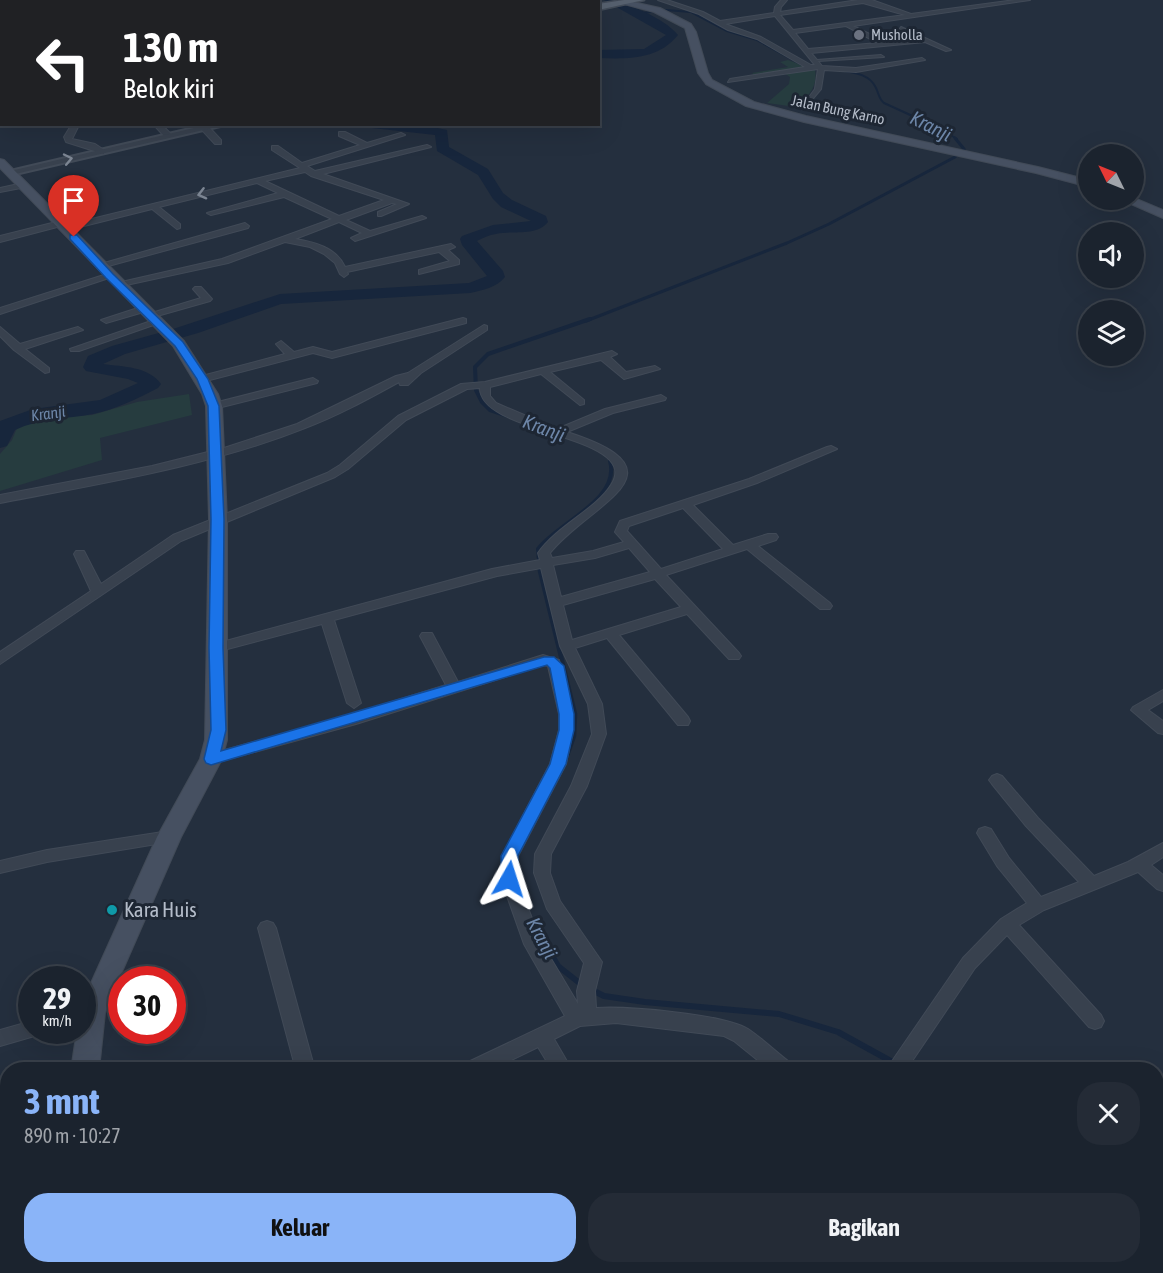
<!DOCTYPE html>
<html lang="id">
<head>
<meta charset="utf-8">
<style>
	body { margin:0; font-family:"Asap Condensed",sans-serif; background:#242b36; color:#f1f3f6; height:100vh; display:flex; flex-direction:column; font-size:22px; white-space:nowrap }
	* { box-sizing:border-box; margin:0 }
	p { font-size:20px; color:#a0a4aa }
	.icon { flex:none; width:33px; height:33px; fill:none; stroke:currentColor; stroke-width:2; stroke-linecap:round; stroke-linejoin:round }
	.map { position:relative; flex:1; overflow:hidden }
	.details { position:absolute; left:0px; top:1062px; width:1164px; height:212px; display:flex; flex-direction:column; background:#1b232e; border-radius:24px 24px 0 0; box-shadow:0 6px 24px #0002,0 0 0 2px #39404a }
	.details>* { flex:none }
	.banner { position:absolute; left:0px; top:0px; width:600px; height:126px; box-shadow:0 6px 24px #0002,0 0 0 2px #39404a; background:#202124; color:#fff; overflow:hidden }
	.needle { width:39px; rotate:313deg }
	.controls { position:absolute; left:1078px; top:144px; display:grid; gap:12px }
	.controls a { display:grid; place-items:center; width:66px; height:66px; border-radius:50%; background:#1b232e; box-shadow:0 6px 24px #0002,0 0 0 2px #39404a; font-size:30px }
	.speed { position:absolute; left:18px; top:966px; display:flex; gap:12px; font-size:30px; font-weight:700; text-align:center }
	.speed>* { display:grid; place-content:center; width:78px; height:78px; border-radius:50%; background:#1b232e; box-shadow:0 6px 24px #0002,0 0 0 2px #39404a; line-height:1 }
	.speed small { font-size:15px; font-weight:400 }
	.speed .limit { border:9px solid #d22; background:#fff; color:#111 }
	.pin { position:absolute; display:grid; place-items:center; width:51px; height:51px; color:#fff; margin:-62px -26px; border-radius:50% 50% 50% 0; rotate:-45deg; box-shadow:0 0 6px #0007 }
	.pin .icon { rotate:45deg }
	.me { position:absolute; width:66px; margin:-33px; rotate:6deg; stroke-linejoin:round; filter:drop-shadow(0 0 4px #0008) }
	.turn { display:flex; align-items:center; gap:21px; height:126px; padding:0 24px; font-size:27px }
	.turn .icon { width:78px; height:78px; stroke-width:2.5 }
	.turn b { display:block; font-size:42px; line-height:51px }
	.round { display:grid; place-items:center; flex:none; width:63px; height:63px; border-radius:24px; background:#242b36 }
	.headline { display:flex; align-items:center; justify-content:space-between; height:102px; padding:0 24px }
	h1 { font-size:36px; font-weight:700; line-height:45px; color:#8ab4f8 }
	.primary-button { display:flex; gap:12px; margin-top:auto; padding:12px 24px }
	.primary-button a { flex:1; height:69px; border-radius:24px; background:#8ab4f8; color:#111; font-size:24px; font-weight:700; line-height:69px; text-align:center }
	.primary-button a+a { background:#242b36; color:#f1f3f6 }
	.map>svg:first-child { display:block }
	.green { fill:#263c3f }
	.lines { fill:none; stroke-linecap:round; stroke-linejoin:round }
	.stream-far4 { stroke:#17263c; stroke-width:2 }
	.stream-far3 { stroke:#17263c; stroke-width:3 }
	.stream-far2 { stroke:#17263c; stroke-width:4 }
	.stream-far1 { stroke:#17263c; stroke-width:4.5 }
	.stream { stroke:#17263c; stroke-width:6 }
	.river { fill:#17263c; fill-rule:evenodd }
	.building { fill:#4b5868; stroke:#5c6777; stroke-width:1.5 }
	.minor-casing { stroke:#414a57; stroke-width:2 }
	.tertiary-casing { stroke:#414a57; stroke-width:4 }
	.secondary-casing { stroke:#414a57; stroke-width:2 }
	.primary-casing { stroke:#414a57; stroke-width:3 }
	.minor { fill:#38414e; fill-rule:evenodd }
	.tertiary { fill:#38414e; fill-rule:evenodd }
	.secondary { fill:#465061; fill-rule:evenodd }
	.primary { fill:#56606e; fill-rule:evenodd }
	.oneway { stroke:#7c8592 }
	.route { fill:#1a73e8; stroke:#114b97; stroke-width:1.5 }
	.worship-dot { fill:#6b7280; stroke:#1d2633; stroke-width:2 }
	.culture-dot { fill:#0f9aa8; stroke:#1d2633; stroke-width:2 }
	.labels { text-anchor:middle; stroke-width:6; stroke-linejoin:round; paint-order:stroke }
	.far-poi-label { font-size:15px; fill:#b4bcc9; stroke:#1d2633; text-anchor:start }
	.far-street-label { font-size:15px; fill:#b4bcc9; stroke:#1d2633 }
	.far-water-label { font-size:16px; font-style:italic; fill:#6d86a8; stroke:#1d2633 }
	.water-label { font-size:20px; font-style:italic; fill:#6d86a8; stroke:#1d2633 }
	.near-poi-label { font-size:21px; fill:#b4bcc9; stroke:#1d2633; text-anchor:start }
</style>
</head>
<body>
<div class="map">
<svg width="1163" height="1273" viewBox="0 0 1163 1273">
	<rect width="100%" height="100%" fill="#242f3e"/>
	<g class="green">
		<path d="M788 60 815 70C818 87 808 97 796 107L767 103 789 84 790 77 784 73 758 77 752 73 788 67 780 62Z"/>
		<path d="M189 394 192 415 100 438 102 460 0 491V454L12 440 17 428 37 418 92 415 137 402Z"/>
	</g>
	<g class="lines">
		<g class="stream-far4">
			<path d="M634 14 666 10 691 12 727 31 757 40 804 66"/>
			<path d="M845 71C856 73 869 75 875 86 879 93 878 98 884 103L941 129 957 139"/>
		</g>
		<path class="stream-far3" d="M586 321 787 243 829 224 955 157 964 149 955 138"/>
		<g class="stream-far2">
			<path d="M508 416 490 410 482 402 476 390 475 367 488 354 590 319"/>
			<path d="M539 558 538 549C557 523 621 500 610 461"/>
		</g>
		<path class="stream-far1" d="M539 556 540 571 575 714 574 736 564 764"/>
		<g class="stream">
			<path d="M533 923 558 966 582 985"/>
			<path d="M592 990 604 996 645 1002 779 1014 838 1032 907 1070"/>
			<path d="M1080 1266 1083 1273"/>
		</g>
		<g class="river">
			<path d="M604 0C623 0 666 19 678 35 658 60 628 59 598 58V50L644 49 666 35Z"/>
			<path d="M366 124H418L447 130 449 147 488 169 503 193 512 200 546 216 548 222C536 237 512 230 496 234 489 235 483 238 477 241L503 271 505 277C496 288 483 290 470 293L281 304 198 333 125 354 103 364C123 367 148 366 161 384L158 388C137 399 116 409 93 414 66 419 40 418 15 430L7 446 0 448V421L33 409 100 400 138 383 128 379 86 371 83 367 88 356 112 346 173 329 280 294 469 283 487 276 462 245 460 239 462 236 493 225 531 221 501 207 493 199 478 175 437 151 435 135 372 128Z"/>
		</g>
	</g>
	<path class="building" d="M192 0H218L223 2H192Z"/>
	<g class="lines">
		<g class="minor-casing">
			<g id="minor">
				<path d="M147 0H156L144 2Z"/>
				<path d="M395 0H405L392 2Z"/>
				<path d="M580 0 589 2H582Z"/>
				<path d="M658 0H667L703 12 720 21 774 13 775 7 781 0H787L781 7 780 12 858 0H872L911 14 1015 0H1030L853 26 886 42 918 39 899 30 901 27 951 50 946 51 925 42 811 53 817 60 881 55 884 57 818 61 822 66 856 68 922 58 925 60 856 72 824 70 821 89 810 102 807 100 815 89 818 69 728 82 730 79 805 67 757 39 728 30 699 14ZM863 3 905 15 793 30 780 15ZM775 16 815 65H811L761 37 725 24ZM846 26 878 43 808 49 795 33Z"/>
				<rect x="0" y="51" width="2" height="4"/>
				<path d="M0 75H2V81L0 80Z"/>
				<path d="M72 124 79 125 72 139 95 144 104 150V154L66 142 64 137Z"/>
				<path d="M153 124H161L173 136 166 138Z"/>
				<path d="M202 126H208L221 140V144H215L202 130Z"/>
				<path d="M339 132H345L367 143 401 133 405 135 307 166 315 171 427 145 431 147 323 174 409 204 381 216H378V212L397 204 392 203 346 220 370 231 422 216 426 218 355 241 351 238 362 233 339 222 295 239C314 242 336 247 345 267L451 244 455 247 448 250 459 260V264L419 274V270L450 261 439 252 347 272 348 274 344 277 340 274 335 263 324 254 310 247 285 242 228 263 117 287V283L222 259 332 219 284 197 211 215 207 213 278 193 257 183 159 207 180 224V228L177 229 152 209 64 231 61 230V226L0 242V236L60 221 63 222V226L300 168 272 150V146H278L302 163 360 145 339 136ZM305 172 311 176 384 200 339 216 265 181Z"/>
				<path d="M23 183 27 185 26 187 0 192V188Z"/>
				<path d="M245 223 249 226 248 228 101 268 97 265Z"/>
				<path d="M107 274 115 276 0 314V308Z"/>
				<path d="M195 287H201L212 299 210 301 150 318 145 315 201 298 193 289Z"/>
				<path d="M144 306 147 307V311L106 323 101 320Z"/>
				<path d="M463 318 466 319V323L332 358 313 353 202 382 197 379 198 377 285 354 276 344 281 341 294 352 313 347 332 352Z"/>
				<path d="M154 320 162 322 79 351H71L70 349Z"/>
				<path d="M484 325 487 326V330L421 373 408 385H400L399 382C368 399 337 416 305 428 207 467 102 483 0 503V495L152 466 224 448 297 424 396 376 408 373Z"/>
				<path d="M0 327 20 344 78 327 83 330 25 349 49 368V372L45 373 14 350 0 336Z"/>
				<path d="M612 351 617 354 610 357 626 372 655 366 660 369 624 379 601 360 550 372 584 400V404L580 405 541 374 490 387V396L496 403 557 429 605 409 661 395 666 398 665 400 613 413 567 432C692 472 590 503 550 553L552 558 593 551 624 542 615 532 620 521 749 479 827 447 831 446 837 449 757 483 693 505 733 545 768 534H776L778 537 776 540 758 546 830 603 832 606 830 609H820L747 549 666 575 739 653 741 656 739 659H729L687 614 619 635 688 717 690 721 688 725H678L607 638 575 648 602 704 606 734 587 786 551 854 550 873 560 901 602 962 595 991 596 1008C627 1006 723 1014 748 1029 763 1039 777 1053 792 1064L794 1070H770L734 1041 724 1036 616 1023 580 1026 554 1039 572 1070H552L538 1047 491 1070H462L464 1064 565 1016 524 944 501 879 502 856 550 764 559 730V714L548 666 543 665 356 724 211 764 206 763 203 759 206 755 347 716 446 685 420 636 422 633H432L458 682 543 655 559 660 573 714V730L566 764 518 856 517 879 541 942 578 1004 577 991 584 963 547 909 534 873 535 854 571 786 592 734 588 704 560 646 541 568 497 576 334 620 361 703 354 708 347 703 322 624 216 652 209 648 211 645 492 569 540 560 538 553C558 525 595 510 611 485 644 435 480 435 480 388L467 389 406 420 348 469 335 477 181 541 0 664V652L91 591 74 554 76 551H84L101 584 173 535 327 473 340 465 398 416 461 384 485 382ZM683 508 723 549 661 569 627 531 629 526ZM629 548 650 572 561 597 553 565 595 558ZM655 579 681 607 572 640 563 605Z"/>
				<path d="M313 378 318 381 317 383 214 409 209 406 210 404Z"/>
				<path d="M1163 690V701L1148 710 1163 721V734L1158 733 1131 710 1133 707Z"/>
				<path d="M997 774 1002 776 1038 818 1094 876 1128 862 1163 843V857L1151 865 1163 875V891L1157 889 1138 872 1044 910 1019 925 1101 1015 1104 1021 1101 1027 1095 1029 1089 1027 1007 935 975 968 906 1070H886L963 958 1001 919 1027 903 997 866 977 833 979 829 985 827 991 829 1009 858 1041 897 1079 882 1026 826 992 784 989 780 992 776Z"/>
				<path d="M169 831 175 833 177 837 175 841 47 862 0 873V861L47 850Z"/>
				<path d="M267 921 273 923 276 928 315 1070H296L258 928 261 923Z"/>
				<path d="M32 1021V1030H40L38 1035 0 1046V1030Z"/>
				<path d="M1163 1196V1216L1156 1219V1199Z"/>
				<path d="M8 1238V1259L0 1263V1241Z"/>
				<path d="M240 1266H262L264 1273H242Z"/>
				<path d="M736 1266H760L763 1273H739Z"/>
				<path d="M817 1266H843L846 1273H820Z"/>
				<path d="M1004 1266H1032L1029 1273H1001Z"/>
				<path d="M1041 1266H1063L1066 1273H1044Z"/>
				<path d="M1113 1266H1137L1140 1273H1116Z"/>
			</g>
		</g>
		<g class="tertiary-casing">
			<g id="tertiary">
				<path d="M336 0H344L346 2H337Z"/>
				<path d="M211 124H229L11 175 6 172Z"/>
			</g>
		</g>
		<g class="secondary-casing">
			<g id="secondary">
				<path d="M100 0H110L112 2H101Z"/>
				<path d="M624 0 660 8 691 24 696 32 708 73 712 80 754 102 806 116 1038 167 1089 180V187L1036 173 804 122 746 106 706 84 698 73 685 28 654 12 624 4Z"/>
				<path d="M0 159 4 160 184 341 218 394 222 406 227 519V740L222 759 181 837 110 999 105 1013 99 1070H71L77 1030H82V1003L157 837 200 759 205 740 209 519 206 406 202 394 173 346 0 168Z"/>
				<path d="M1134 198 1163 210V218L1122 200Z"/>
				<path d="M69 1266H99L100 1273H70Z"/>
			</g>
		</g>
		<g class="primary-casing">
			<g id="primary">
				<path d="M624 0H644L598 10V4Z"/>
				<path d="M0 116H2L0 123Z"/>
			</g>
		</g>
		<use href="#minor" class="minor"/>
		<use href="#tertiary" class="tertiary"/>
		<use href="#secondary" class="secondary"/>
		<use href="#primary" class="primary"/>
	</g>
	<defs><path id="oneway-chevron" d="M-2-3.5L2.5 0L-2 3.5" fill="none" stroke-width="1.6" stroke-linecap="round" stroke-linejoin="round" transform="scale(1.5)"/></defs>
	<g class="oneway">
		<use href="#oneway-chevron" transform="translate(68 159) rotate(-12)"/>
		<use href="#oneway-chevron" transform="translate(202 194) rotate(166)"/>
	</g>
	<path class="route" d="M70 235H77L113 274 183 342 208 379 219 406 224 519 223 648 226 730 221 751 544 657H554L564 666 574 714V730L566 764 518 856V879L515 884 509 886 503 884 501 879V856L550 764 559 730V714L550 668 547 665 211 765 206 763 204 759 211 730 209 648 211 519 208 406 197 379 175 346 106 278 70 239Z"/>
	<circle class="worship-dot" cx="859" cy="35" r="6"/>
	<circle class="culture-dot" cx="112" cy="910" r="6"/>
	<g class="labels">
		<g class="far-poi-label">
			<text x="871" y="40">Musholla</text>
		</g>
		<g class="far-street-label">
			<text transform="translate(838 110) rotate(12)" y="5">Jalan Bung Karno</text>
		</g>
		<g class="far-water-label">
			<text transform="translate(48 413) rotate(-8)" y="6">Kranji</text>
		</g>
		<g class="water-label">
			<text transform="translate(931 126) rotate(27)" y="7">Kranji</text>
			<text transform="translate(544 428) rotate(21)" y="7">Kranji</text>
			<text transform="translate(542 938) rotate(62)" y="7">Kranji</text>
		</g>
		<g class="near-poi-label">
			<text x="124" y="917">Kara Huis</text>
		</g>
	</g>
</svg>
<div class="controls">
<a><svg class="needle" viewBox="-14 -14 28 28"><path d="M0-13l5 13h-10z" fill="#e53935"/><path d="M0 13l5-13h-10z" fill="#a0a4aa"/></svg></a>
<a><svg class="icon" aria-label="sound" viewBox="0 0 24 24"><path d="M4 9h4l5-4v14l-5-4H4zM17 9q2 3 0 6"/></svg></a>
<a><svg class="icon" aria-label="layers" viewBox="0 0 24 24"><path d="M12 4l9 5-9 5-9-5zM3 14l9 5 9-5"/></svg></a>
</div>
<div class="speed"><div>29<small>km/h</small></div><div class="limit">30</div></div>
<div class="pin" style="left:74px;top:237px;background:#d93025"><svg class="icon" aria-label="arrive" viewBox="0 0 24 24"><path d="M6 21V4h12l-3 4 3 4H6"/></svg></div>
<svg class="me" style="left:509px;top:879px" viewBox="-20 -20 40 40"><path d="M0-17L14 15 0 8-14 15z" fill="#1a73e8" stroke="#fff" stroke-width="4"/></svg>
<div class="banner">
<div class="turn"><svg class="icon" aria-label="left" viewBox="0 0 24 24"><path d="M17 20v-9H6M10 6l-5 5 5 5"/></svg><div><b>130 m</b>Belok kiri</div></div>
</div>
<section class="details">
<div class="headline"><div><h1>3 mnt</h1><p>890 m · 10:27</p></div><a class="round"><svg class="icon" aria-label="close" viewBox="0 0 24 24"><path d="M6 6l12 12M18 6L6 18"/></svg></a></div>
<div class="primary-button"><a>Keluar</a><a>Bagikan</a></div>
</section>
</div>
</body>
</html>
